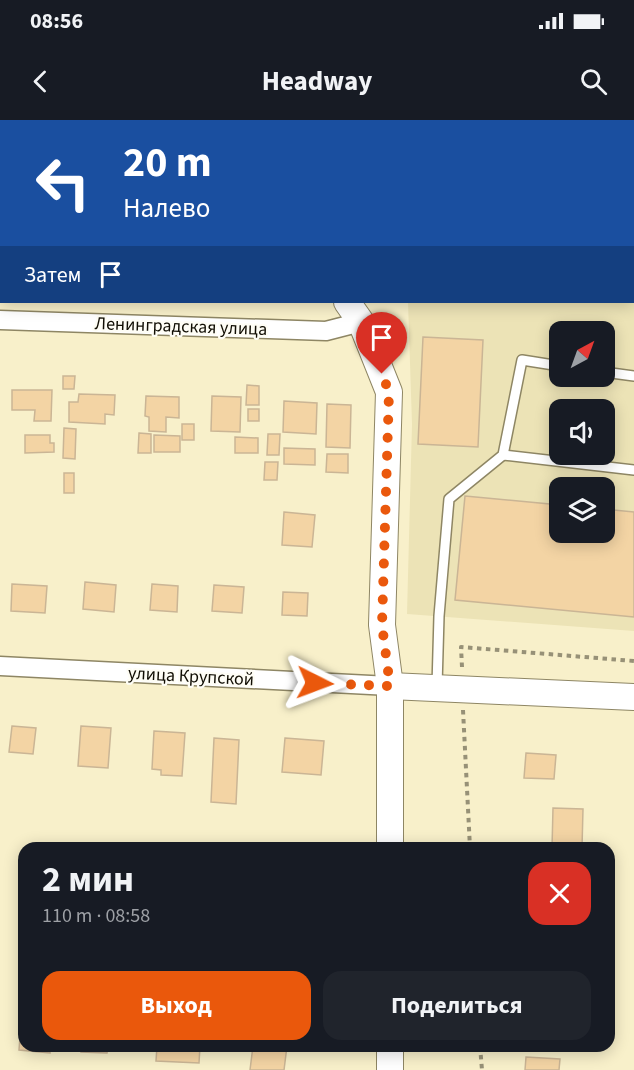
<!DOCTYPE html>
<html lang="ru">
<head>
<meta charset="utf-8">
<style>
	body { margin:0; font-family:"Source Sans 3",sans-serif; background:#20242c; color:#f1f3f6; height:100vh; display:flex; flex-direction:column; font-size:22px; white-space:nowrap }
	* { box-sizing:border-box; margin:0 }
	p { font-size:20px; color:#9ea1a6 }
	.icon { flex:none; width:33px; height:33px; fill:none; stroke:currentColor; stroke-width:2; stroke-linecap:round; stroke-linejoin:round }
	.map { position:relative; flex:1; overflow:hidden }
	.drawer { position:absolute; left:18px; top:722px; width:597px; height:210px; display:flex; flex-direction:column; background:#171b24; border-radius:18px; box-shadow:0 3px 15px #0003 }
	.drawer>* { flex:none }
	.top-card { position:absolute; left:0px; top:0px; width:634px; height:183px; box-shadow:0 3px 15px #0003; background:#1a4fa0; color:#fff; overflow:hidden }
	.needle { width:39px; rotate:41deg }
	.tools { position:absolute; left:549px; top:201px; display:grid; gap:12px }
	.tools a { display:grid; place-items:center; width:66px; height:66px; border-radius:12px; background:#171b24; box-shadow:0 3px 15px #0003; font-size:30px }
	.pin { position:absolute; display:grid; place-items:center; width:51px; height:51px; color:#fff; margin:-62px -26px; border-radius:50% 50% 50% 0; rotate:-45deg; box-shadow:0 0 6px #0007 }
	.pin .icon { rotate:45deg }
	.me { position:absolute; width:66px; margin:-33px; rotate:93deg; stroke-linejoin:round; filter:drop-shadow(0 0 4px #0008) }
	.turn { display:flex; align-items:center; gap:21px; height:126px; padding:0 24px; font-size:27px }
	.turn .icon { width:78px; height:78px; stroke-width:2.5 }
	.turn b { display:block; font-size:42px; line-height:51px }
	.then { display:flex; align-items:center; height:57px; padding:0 24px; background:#0003; gap:12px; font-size:22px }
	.round { display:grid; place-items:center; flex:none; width:63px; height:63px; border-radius:18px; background:#20242c }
	.head { display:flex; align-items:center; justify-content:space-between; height:102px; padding:0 24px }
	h1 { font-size:36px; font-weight:700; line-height:45px }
	.cta { display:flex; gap:12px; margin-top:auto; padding:12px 24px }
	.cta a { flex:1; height:69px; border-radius:18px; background:#ea580c; color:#fff; font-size:24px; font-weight:700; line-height:69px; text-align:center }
	.cta a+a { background:#20242c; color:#f1f3f6 }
	.status { display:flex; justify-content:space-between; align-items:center; height:42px; padding:0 30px; background:#171b24; direction:ltr }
	.status svg { height:16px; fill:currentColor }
	header { display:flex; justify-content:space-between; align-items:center; height:78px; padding:0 24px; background:#171b24; font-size:27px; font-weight:700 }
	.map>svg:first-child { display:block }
	.built { fill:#ece3b6; fill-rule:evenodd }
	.building { fill:#f3d4a4; stroke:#cab595; stroke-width:1.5 }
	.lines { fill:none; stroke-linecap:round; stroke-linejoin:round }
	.lane-casing { stroke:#8e8664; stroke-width:12 }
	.street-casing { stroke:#8e8664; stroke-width:21 }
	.secondary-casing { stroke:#8e8664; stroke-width:28 }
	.path { stroke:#979177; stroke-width:4; stroke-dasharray:4.5 4.5; stroke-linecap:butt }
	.lane { stroke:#fff; stroke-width:9 }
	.street { stroke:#fff; stroke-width:18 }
	.secondary { stroke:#fff; stroke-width:26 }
	.route { stroke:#ea580c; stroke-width:10; stroke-dasharray:0 18 }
	.labels { text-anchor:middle; stroke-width:4.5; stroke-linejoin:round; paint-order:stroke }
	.street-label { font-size:18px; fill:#100d03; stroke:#fefdf5 }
</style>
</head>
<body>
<div class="status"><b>08:56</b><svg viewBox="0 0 49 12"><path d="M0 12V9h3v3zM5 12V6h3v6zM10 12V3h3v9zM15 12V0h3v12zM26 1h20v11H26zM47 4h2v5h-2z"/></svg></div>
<header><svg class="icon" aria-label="back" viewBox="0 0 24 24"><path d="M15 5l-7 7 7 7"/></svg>Headway<svg class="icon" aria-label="search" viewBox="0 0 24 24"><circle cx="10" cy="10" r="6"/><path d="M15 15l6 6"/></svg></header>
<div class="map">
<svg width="634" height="950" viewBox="0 0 634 950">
	<rect width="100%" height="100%" fill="#f8f0ca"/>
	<path class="built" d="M298 0H634V511L407 494 412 304 408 182H633V2H298ZM560 212H604V256H560ZM560 290H604V334H560ZM560 368H604V412H560Z"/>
	<g class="building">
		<path d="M343 0H623L634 2 633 93V2H343Z"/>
		<path d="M423 217 483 220 478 327 418 324Z"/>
		<path d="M63 256H75L74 269H63Z"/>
		<path d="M247 265 259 266V285H246Z"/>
		<path d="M12 270H52L51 301H34L35 290H12Z"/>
		<path d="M79 274 115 275 114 295 105 294V304L69 302V282H78Z"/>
		<path d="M146 276 179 277V298L166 297V312L149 311V297L145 296Z"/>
		<path d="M212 276 241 277 240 312 211 311Z"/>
		<path d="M284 281 317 283 316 314 283 312Z"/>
		<path d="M327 284 351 285 350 328 326 327Z"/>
		<rect x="248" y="289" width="11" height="12"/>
		<rect x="182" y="304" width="12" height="16"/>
		<path d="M64 308 76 309 75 339 63 338Z"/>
		<path d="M139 313 151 314V333H138Z"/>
		<path d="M268 314H280L279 335H267Z"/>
		<path d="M25 315H50V323H54V332L25 333Z"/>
		<path d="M154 315 180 316V332H154Z"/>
		<path d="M235 317 258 318V333H235Z"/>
		<path d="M284 328 315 329V345L284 344Z"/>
		<path d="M327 334H348V353L326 352Z"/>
		<path d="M265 342H278L277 360H264Z"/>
		<rect x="64" y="353" width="10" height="20"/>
		<path d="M465 376 560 385V412H604V389L634 392V497L455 480Z"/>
		<path d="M284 392 315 395 312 427 282 425Z"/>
		<path d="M85 462 116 465 114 492 83 489Z"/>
		<path d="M12 464 47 466 45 493 11 491Z"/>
		<path d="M152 464 178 466 177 492 150 490Z"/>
		<path d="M214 465 244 467 242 493 212 491Z"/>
		<path d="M283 472 308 473 307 496 282 495Z"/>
		<path d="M12 606 36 608 33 634 9 632Z"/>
		<path d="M81 606 111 608 108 648 78 646Z"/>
		<path d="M154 611 185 613 182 656 161 655V650L152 649Z"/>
		<path d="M214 618 239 620 236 684 211 682Z"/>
		<path d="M285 618 324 621 321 655 282 652Z"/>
		<path d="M526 633 556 635 554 659 524 658Z"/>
		<path d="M553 688 583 689 582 728H552Z"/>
		<path d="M23 878 24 926H50V933L19 930Z"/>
		<path d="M81 926H108L107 933 81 932Z"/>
		<path d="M157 926H200L199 943 156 941Z"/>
		<path d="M253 926H287L284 950H250Z"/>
		<path d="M526 937 560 939 559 950H525Z"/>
	</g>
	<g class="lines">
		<g class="lane-casing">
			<g id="lane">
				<path d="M604 252 634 256"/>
				<path d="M503 335 634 350"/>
				<path d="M437 566 439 496 449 379 503 335 522 240 560 246"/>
			</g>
		</g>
		<g class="street-casing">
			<g id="street">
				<path d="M0 200 326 211 361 202"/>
				<path d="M0 546 390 566"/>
			</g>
		</g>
		<g class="secondary-casing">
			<g id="secondary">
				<path d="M255 0 256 2"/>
				<path d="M347 182 361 202 389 272 382 505 390 566V728"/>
				<path d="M390 566 634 577"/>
				<path d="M390 926V950"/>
			</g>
		</g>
		<g class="path">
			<path d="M462 547 461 527 634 541"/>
			<path d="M463 590 470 728"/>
			<path d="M480 926 482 950"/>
		</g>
		<use href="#lane" class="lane"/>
		<use href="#street" class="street"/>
		<use href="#secondary" class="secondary"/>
	</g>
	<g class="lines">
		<path class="route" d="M315 563 390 566 382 505 389 272 382 254"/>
	</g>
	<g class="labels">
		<g class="street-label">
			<text transform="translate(181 206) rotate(2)" y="6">Ленинградская улица</text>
			<text transform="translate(191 556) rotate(3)" y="6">улица Крупской</text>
		</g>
	</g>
</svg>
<div class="tools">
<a><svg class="needle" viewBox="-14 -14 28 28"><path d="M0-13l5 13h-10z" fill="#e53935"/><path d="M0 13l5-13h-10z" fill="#9ea1a6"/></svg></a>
<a><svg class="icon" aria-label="sound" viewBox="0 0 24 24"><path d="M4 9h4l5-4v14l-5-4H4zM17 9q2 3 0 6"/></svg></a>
<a><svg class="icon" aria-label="layers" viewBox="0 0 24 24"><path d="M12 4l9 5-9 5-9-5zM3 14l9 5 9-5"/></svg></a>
</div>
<div class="pin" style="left:382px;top:254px;background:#d93025"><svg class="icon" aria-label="arrive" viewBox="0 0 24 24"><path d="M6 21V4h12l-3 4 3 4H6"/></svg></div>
<svg class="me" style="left:315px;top:563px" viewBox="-20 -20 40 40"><path d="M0-17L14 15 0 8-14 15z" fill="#ea580c" stroke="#fff" stroke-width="4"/></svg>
<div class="top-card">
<div class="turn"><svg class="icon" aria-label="left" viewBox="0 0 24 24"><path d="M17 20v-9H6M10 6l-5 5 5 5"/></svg><div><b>20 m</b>Налево</div></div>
<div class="then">Затем<svg class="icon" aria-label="arrive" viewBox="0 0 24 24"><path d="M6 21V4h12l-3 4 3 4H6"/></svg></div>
</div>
<section class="drawer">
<div class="head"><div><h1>2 мин</h1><p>110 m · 08:58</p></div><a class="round" style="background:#d93025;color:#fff"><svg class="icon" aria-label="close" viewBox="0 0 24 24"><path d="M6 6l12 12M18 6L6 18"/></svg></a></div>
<div class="cta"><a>Выход</a><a>Поделиться</a></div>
</section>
</div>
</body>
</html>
